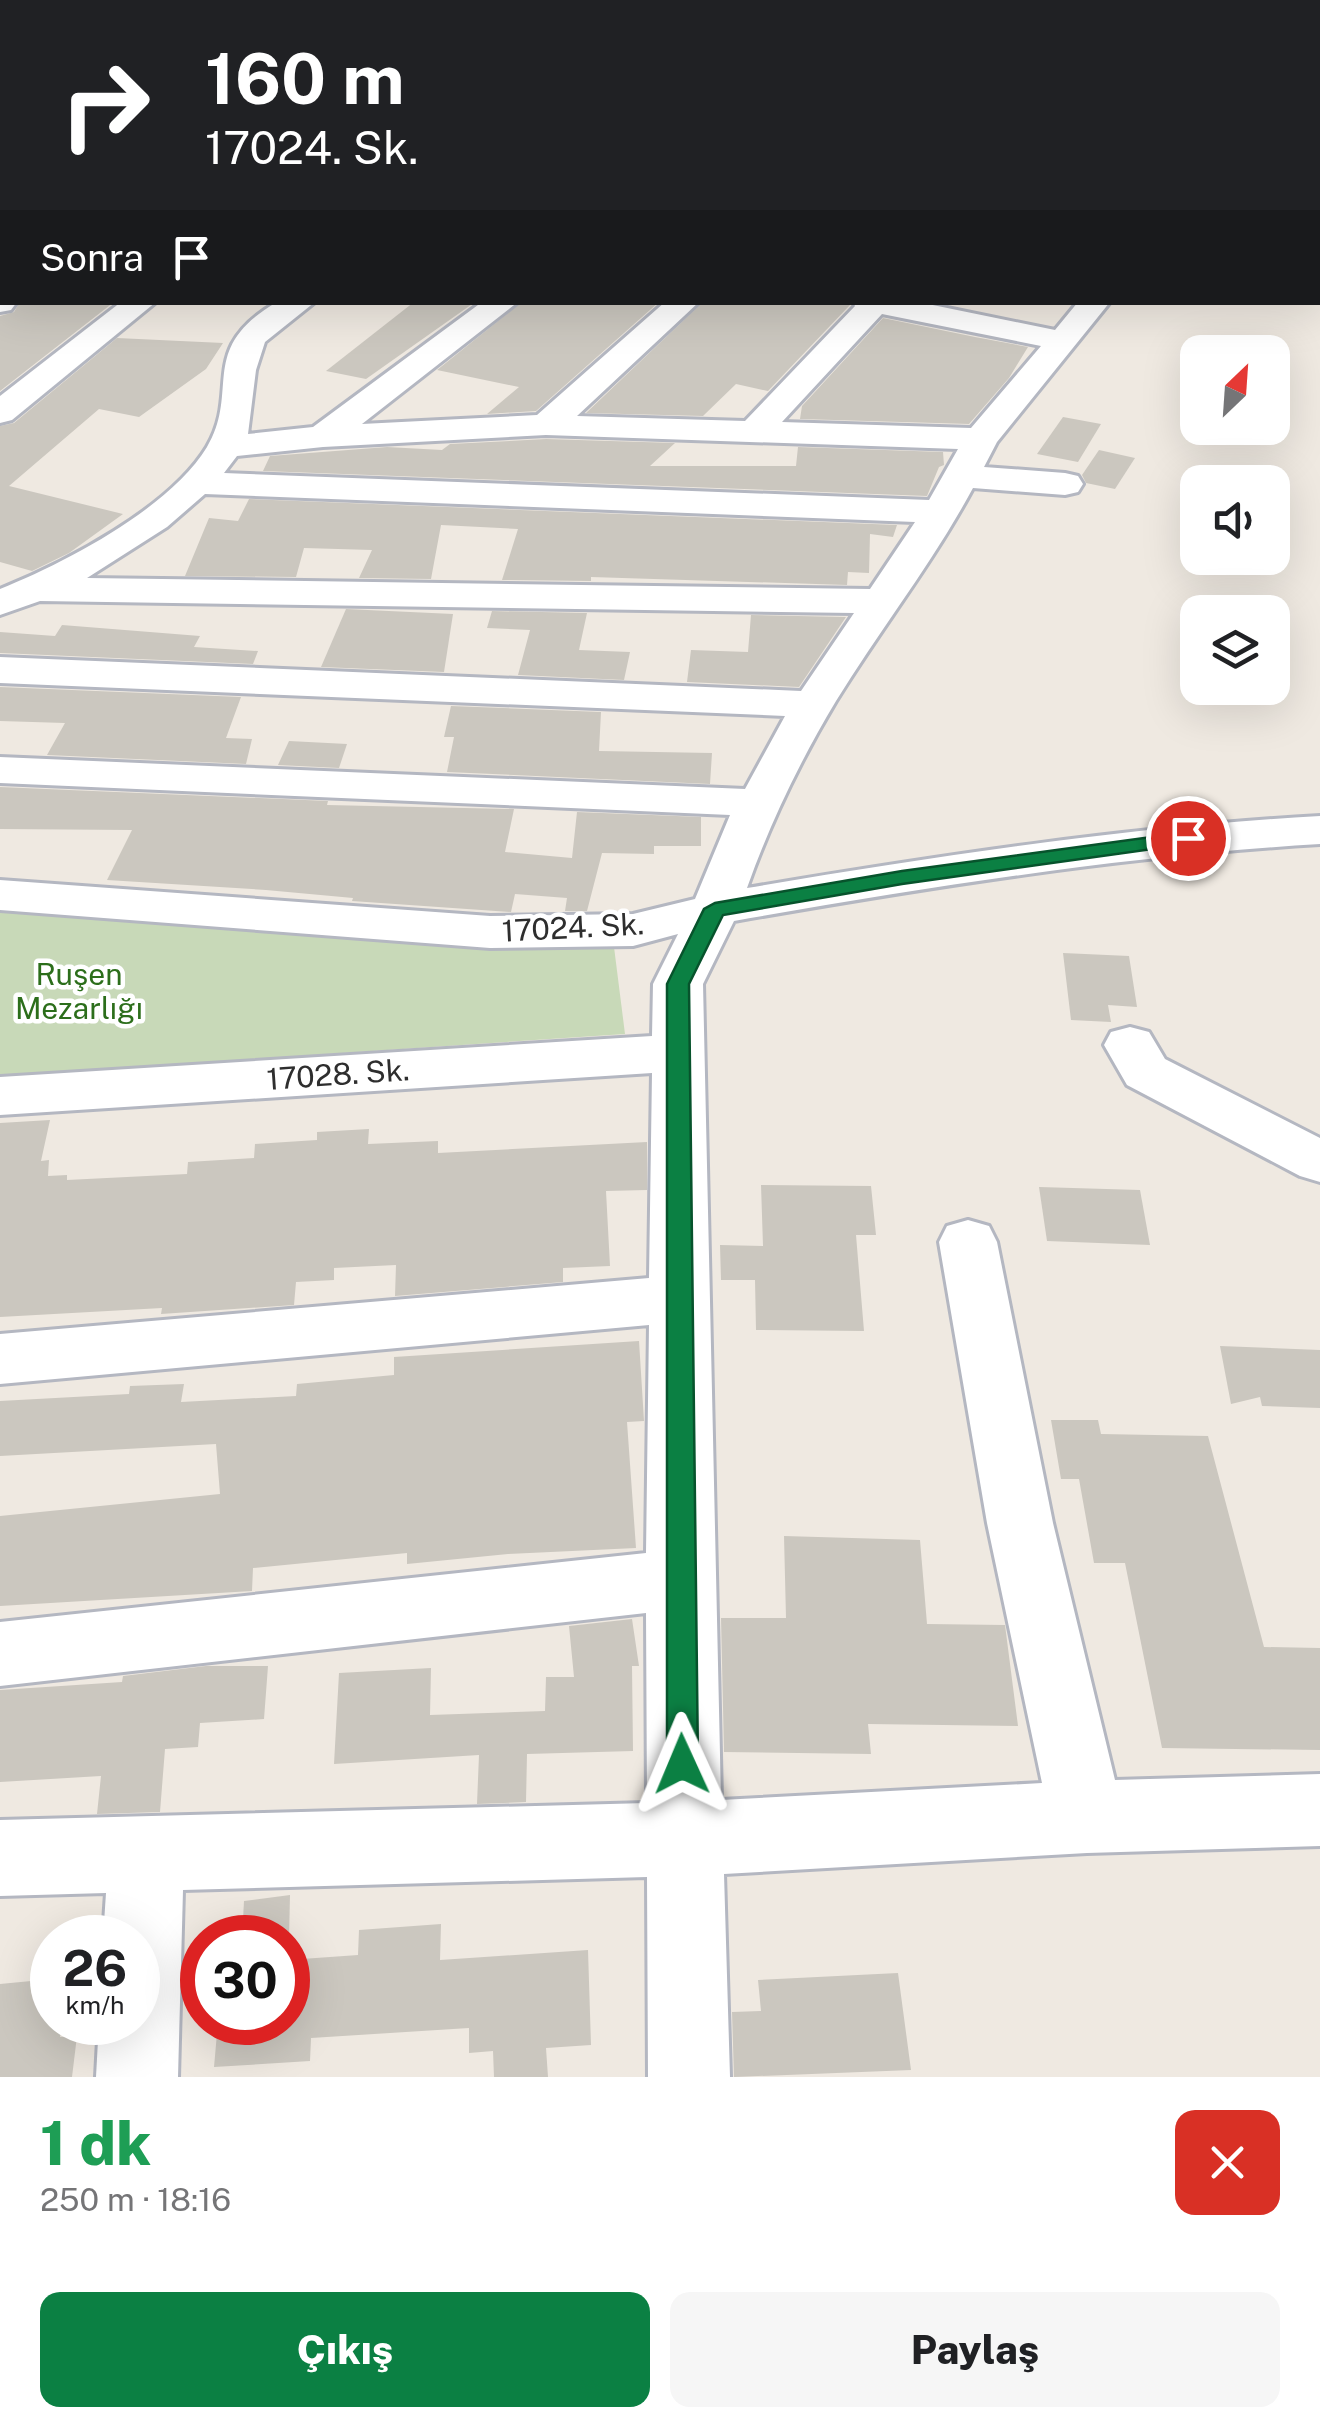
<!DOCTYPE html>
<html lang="tr">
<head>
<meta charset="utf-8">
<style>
	body { margin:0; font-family:"Public Sans",sans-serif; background:#f6f6f6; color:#202124; height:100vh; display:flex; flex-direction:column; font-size:38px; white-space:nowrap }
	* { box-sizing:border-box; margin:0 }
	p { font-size:32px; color:#757577 }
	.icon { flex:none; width:55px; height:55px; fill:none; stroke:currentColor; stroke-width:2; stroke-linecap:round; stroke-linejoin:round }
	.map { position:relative; height:2077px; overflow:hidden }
	.side { display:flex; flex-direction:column; background:#fff; flex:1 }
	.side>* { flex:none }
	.guide { position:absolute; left:0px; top:0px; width:1320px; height:305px; box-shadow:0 10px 40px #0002; background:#202124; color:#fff; overflow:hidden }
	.needle { width:65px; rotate:25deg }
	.tools { position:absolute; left:1180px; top:335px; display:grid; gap:20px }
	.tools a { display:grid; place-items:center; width:110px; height:110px; border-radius:20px; background:#fff; box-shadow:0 10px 40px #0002; font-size:50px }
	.speed { position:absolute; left:30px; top:1915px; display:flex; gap:20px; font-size:50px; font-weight:700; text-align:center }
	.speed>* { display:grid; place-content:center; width:130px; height:130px; border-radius:50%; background:#fff; box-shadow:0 10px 40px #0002; line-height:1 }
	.speed small { font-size:25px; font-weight:400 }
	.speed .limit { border:15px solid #d22; background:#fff; color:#111 }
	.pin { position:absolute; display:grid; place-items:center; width:85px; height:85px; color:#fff; margin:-42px; border:5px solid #fff; border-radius:50%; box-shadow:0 2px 10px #0007 }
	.me { position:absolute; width:110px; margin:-55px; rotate:359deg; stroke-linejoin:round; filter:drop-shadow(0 0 8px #0008) }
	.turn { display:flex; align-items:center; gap:35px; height:210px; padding:0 40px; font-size:45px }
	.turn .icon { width:130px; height:130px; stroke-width:2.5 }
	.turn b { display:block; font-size:70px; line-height:85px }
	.then { display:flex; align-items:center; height:95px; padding:0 40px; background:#0003; gap:20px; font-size:38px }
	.round { display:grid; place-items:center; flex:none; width:105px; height:105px; border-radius:20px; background:#f6f6f6 }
	.head { display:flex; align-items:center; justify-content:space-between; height:170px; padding:0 40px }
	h1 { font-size:60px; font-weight:800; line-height:75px; color:#1e9e55 }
	.action { display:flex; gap:20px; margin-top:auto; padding:20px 40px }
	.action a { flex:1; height:115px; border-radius:20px; background:#0b8043; color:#fff; font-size:40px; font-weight:800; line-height:115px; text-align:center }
	.action a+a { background:#f6f6f6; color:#202124 }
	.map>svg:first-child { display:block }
	.cemetery { fill:#c8d9b8 }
	.building { fill:#cbc7bf }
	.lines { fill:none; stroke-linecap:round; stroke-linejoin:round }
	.minor-casing { stroke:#b4b7c1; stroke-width:6 }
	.minor { fill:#fff; fill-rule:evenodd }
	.route { fill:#0b8043; stroke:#07532c; stroke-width:2.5 }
	.labels { text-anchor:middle; stroke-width:9; stroke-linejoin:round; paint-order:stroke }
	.street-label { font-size:30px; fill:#2e2e2e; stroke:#fff }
	.park-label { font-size:30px; fill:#2c6e1b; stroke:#fff }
</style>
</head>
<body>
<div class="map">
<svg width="1320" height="2077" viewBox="0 0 1320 2077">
	<rect width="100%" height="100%" fill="#efe9e1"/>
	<path class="cemetery" d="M0 911 262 925 502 946 614 947 625 1034 0 1076Z"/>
	<g class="building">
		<path d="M20 302H114L0 391V316L14 312Z"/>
		<path d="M414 302H475L366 379 326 371Z"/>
		<path d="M522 302H659L536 411 487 414 519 387 437 370Z"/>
		<path d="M703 302 850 305 768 391 736 384 703 416 586 413Z"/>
		<path d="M883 318 975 337 1028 347 1009 378 969 424 800 419 802 406Z"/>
		<path d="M117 338 223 343 206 369 139 417 99 409 9 486 123 514 69 553 32 571 0 562V426L14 423Z"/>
		<path d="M1063 417 1101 424 1078 462 1037 454Z"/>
		<path d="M546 439 675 443 650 466H796L798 447 943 452 944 465 939 467 927 496 263 471 270 456 387 447 442 450 450 444Z"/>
		<path d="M1099 450 1135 458 1115 489 1086 483 1082 475Z"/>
		<path d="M249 499 897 525 893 537 870 534 869 573 848 572 847 585 591 577V581L502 580 518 529 441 525 431 579 359 578 372 550 304 548 296 577 185 576 209 518 238 521Z"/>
		<path d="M346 609 453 614 444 672 321 667Z"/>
		<path d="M492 611 587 613 579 650 630 652 624 680 518 675 530 630 487 628Z"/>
		<path d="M751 615 846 617 799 687 687 682 691 650 748 652Z"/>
		<path d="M62 625 200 636 194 647 258 651 253 664 0 653V632L55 636Z"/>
		<path d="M0 687 241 697 226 738 252 739 246 764 47 755 65 723 0 721Z"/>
		<path d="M451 706 601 712 599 751 712 753 710 784 447 772 454 737H444Z"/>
		<path d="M289 741 347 744 339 768 278 765Z"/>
		<path d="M0 787 328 801 327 805 514 809 505 852 572 858 577 812 701 817V846H654V854L602 853 587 911H565L567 898 515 894 511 912 352 901 353 898 266 890 107 880 132 830 0 829Z"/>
		<path d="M1063 953 1129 956 1137 1007 1108 1005 1111 1022 1071 1020Z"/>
		<path d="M50 1120 41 1161 49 1160 48 1176 67 1175V1180L187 1174 188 1162 254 1158 255 1144 317 1140V1132L369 1129 368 1144 438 1141V1153L647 1142V1190L606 1191 610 1266 563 1268V1282L395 1296 396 1265 334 1268V1280L296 1282 294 1305 161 1314 162 1308 0 1317V1123Z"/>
		<path d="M761 1185 871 1186 876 1235H856L864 1331 756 1330 755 1280H721L720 1245 763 1246Z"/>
		<path d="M1039 1187 1140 1190 1150 1245 1047 1241Z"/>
		<path d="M639 1341 644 1421 627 1422 636 1548 508 1554 407 1564V1553L253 1568 252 1591 0 1606V1516L220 1494 216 1444 0 1456V1401L129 1394 130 1386 184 1384 181 1402 296 1396 297 1384 394 1375V1357Z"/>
		<path d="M1220 1346 1320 1350V1408L1262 1406 1260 1397 1231 1404Z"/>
		<path d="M1051 1420H1098L1101 1434 1208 1436 1264 1647 1320 1648V1750L1162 1748 1125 1563H1094L1079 1479H1061Z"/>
		<path d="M784 1536 920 1540 927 1624 1005 1625 1018 1726 868 1724 871 1754 724 1752 721 1618H786Z"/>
		<path d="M632 1619 639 1666H632L633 1751 527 1754 526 1802 477 1804 479 1755 334 1764 339 1673 431 1668 430 1715 545 1711 546 1677H574L569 1626Z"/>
		<path d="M206 1666H268L264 1719 200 1723 198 1747 165 1749 160 1812 97 1814 101 1776 0 1782V1690L122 1682 123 1676Z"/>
		<path d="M290 1895 289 1938H242L244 1901Z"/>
		<path d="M441 1924 440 1960 588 1950 591 2045 546 2048 548 2077H494L493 2051 469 2053V2028L311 2038 310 2061 214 2067 218 2022H288V1960L358 1955 359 1930Z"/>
		<path d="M898 1973 911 2070 734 2077 732 2012 761 2011 758 1980Z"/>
		<path d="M52 1979V2022H62L60 2037 77 2036 72 2077H0V1984Z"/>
	</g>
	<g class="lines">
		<g class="minor-casing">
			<g id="minor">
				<rect x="674" y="0" width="22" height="2"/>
				<rect x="960" y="0" width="22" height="2"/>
				<rect x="1083" y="0" width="22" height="2"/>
				<path d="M2 11V27L0 28V12Z"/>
				<path d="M2 204V223L0 224V205Z"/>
				<path d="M0 292 2 302H17L11 310 0 312Z"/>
				<path d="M121 302H156L12 420 0 423V396Z"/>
				<path d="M277 302H315L265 342 256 370 248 434 313 427 482 302H518L362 424 537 415 665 302H699L577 416 745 421 855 306 853 302H918L1055 330 1078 302H1110L997 442 984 467 1065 473 1078 476 1083 484 1078 492 1065 495 973 488C932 564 881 628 836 701 800 761 770 823 747 888 937 856 1127 827 1320 816V844C1123 856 928 887 734 921L703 984 721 1800 1042 1783 987 1523 939 1242 947 1226 968 1220 989 1226 997 1242 1053 1523 1115 1780 1320 1774V1846L1087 1853 724 1874 730 2077H648L647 1877 183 1890 178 2077H96L99 2022H138V1938H103L106 1893 0 1896V1820L647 1803 646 1613 0 1686V1622L646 1553 649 1325 0 1384V1334L649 1278 652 1073 0 1115V1077L652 1036 653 984 678 934 633 946 490 948 0 910V880L490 916 633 914 695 899 730 815 0 783V757L745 789 785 716 0 683V657L801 691 854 613 40 601 0 615V589C65 563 170 508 207 447 241 390 196 349 277 302ZM882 314 1041 346 971 428 782 422ZM546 435 958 449 929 500 224 473 237 456 323 447ZM205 494 915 522 870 589 87 578 167 527Z"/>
				<path d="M1130 1027 1149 1032 1165 1059 1320 1138V1182L1300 1176 1127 1085 1104 1045 1111 1032Z"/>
			</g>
		</g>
		<use href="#minor" class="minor"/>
	</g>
	<path class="route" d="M1188 832 1196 834V843L902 884 723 915 689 984 698 1764 694 1775 682 1779 671 1775 667 1764V984L704 909 715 903 902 871Z"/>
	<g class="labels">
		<g class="street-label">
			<text transform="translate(573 928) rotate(-3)" y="10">17024. Sk.</text>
			<text transform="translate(338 1075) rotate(-4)" y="10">17028. Sk.</text>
		</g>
		<g class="park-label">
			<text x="79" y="985">Ruşen<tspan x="79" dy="34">Mezarlığı</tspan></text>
		</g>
	</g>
</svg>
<div class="tools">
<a><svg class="needle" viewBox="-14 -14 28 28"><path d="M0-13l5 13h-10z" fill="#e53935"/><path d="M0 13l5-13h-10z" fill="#757577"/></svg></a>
<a><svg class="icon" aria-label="sound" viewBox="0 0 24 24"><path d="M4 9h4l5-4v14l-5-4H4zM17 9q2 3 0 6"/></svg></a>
<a><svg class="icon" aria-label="layers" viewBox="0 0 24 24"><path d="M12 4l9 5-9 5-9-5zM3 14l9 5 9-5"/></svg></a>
</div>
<div class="speed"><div>26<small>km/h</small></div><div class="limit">30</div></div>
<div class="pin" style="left:1188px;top:838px;background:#d93025"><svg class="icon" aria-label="arrive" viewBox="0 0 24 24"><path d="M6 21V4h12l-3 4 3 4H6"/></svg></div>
<svg class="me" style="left:682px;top:1764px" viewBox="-20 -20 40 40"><path d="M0-17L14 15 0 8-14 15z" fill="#0b8043" stroke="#fff" stroke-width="4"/></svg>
<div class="guide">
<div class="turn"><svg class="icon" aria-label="right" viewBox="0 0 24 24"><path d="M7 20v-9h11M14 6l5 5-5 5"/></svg><div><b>160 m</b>17024. Sk.</div></div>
<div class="then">Sonra<svg class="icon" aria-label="arrive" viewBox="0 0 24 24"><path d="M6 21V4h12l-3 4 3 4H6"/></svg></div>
</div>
</div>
<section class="side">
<div class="head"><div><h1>1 dk</h1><p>250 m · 18:16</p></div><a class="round" style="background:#d93025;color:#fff"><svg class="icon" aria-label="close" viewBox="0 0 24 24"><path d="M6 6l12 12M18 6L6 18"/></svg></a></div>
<div class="action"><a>Çıkış</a><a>Paylaş</a></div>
</section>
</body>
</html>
